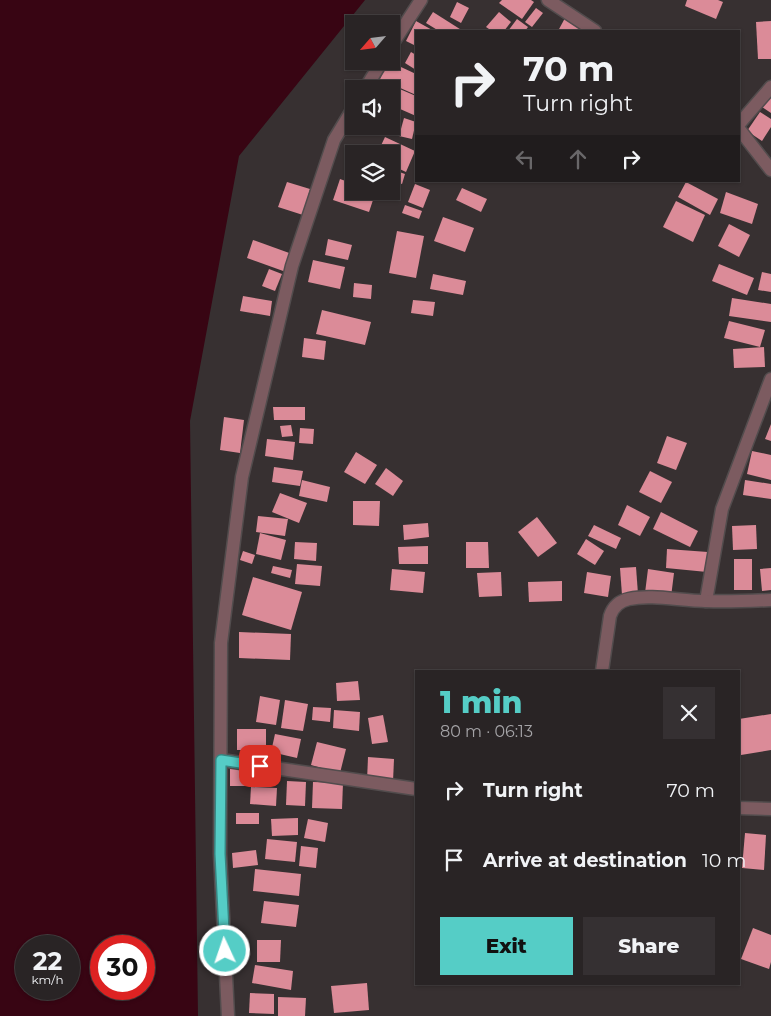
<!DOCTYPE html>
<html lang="en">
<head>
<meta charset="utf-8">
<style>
	body { margin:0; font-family:Montserrat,sans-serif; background:#353032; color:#f1f3f6; height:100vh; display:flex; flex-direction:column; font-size:19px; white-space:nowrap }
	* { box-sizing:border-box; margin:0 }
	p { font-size:16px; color:#a5a4a7 }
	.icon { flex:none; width:28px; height:28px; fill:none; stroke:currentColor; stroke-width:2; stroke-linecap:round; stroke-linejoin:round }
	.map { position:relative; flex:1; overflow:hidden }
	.side { position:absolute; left:415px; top:670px; width:325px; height:315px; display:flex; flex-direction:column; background:#292425; border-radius:0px; box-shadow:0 1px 4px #0004,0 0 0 1px #454142 }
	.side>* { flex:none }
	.banner { position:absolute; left:415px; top:30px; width:325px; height:152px; border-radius:0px; box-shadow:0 1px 4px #0004,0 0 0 1px #454142; background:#292425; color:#f1f3f6; overflow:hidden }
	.needle { width:32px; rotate:242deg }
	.buttons { position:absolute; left:345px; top:15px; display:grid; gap:10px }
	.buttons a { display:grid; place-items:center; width:55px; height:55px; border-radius:0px; background:#292425; box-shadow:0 1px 4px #0004,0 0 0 1px #454142; font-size:25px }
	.speed { position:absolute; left:15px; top:935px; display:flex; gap:10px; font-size:25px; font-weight:700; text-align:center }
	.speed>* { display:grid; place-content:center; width:65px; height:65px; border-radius:50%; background:#292425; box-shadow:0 1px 4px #0004,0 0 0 1px #454142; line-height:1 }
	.speed small { font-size:12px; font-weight:400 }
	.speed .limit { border:8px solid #d22; background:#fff; color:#111 }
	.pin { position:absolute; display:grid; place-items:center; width:42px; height:42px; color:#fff; margin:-21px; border-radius:10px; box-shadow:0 2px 8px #0006 }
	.me { position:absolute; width:55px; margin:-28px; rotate:357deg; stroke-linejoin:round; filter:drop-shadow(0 0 4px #0008) }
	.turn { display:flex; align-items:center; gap:18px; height:105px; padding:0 25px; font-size:22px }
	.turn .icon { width:65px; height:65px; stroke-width:2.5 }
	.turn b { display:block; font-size:35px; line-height:42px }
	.lanes { display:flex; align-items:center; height:48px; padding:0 25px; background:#0003; justify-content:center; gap:25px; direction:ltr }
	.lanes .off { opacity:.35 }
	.round { display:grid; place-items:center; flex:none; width:52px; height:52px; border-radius:0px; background:#353032 }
	.summary { display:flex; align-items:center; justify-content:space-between; height:85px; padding:0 25px }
	h1 { font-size:30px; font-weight:800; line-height:38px; color:#55cdc6 }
	.primary-button { display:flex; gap:10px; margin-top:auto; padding:10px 25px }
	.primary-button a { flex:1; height:58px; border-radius:0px; background:#55cdc6; color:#111; font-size:20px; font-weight:800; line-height:58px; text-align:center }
	.primary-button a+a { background:#353032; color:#f1f3f6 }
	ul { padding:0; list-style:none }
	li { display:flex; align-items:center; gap:15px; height:70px; padding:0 25px }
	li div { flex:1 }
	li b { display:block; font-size:19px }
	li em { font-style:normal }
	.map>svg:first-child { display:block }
	.water { fill:#380513; fill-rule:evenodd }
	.building { fill:#db8b98 }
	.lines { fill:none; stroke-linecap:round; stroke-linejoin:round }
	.minor-casing { stroke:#524c4d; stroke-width:15 }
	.minor { stroke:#7c5b60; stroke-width:12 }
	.route-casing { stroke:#378581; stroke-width:12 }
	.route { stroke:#55cdc6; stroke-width:9 }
</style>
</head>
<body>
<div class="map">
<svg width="771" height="1016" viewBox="0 0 771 1016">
	<rect width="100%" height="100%" fill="#373031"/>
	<path class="water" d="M0 0H365L239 156 190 421 198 1016H0ZM26 946H69V989H26ZM101 946H144V989H101Z"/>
	<g class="building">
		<path d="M502 0H531L534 2 522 19 499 3Z"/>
		<path d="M687 0H718L723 2 716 19 685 6Z"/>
		<path d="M457 2 469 8 461 23 450 17Z"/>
		<path d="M536 8 543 13 532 27 525 22Z"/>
		<path d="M433 12 463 31H439L426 23Z"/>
		<path d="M499 12 511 22 504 31H492L486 27Z"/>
		<path d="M565 18 585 31H558Z"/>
		<path d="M517 19 528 27 525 31H508Z"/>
		<path d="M416 21 434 31H416V46L406 41Z"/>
		<path d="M771 21V59H758L756 22Z"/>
		<path d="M411 52 416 55V70L405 63Z"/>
		<path d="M388 61 416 74V95L380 79Z"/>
		<path d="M373 79 391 89H367Z"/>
		<path d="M395 87 416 96V116L391 105V96Z"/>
		<path d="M771 95V113L762 107Z"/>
		<path d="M760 112 771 119V127L762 141 747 131Z"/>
		<path d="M391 116 399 120 392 136 369 126H391Z"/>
		<path d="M404 118 416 122 412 139 399 136Z"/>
		<path d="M385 137 415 151 406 172 391 165V154H377Z"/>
		<path d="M391 169 405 174 402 184 391 181Z"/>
		<path d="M340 179 354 184V191H376L369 212 333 200Z"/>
		<path d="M287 182 310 189 303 215 278 207Z"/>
		<path d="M686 182 718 199 710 215 678 197Z"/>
		<path d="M415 184 430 190 423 208 408 202Z"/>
		<path d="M462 188 487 199 481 212 456 200Z"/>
		<path d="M726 192 758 204 752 224 720 213Z"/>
		<path d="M676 201 705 215 693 242 663 227Z"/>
		<path d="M405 205 422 211 419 219 402 213Z"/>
		<path d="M443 217 474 228 465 252 434 241Z"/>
		<path d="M729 224 750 235 739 257 718 246Z"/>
		<path d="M397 231 424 236 416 278 389 273Z"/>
		<path d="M328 239 352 245 348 260 325 255Z"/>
		<path d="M253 240 292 254 286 272 247 258Z"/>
		<path d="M313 260 345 267 340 289 308 282Z"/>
		<path d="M719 264 754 278 747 295 712 281Z"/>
		<path d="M269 269 282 274 275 291 262 286Z"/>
		<path d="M762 272 771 274V292L758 290Z"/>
		<path d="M433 274 466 281 463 295 430 289Z"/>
		<path d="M354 283 372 285 371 299 353 297Z"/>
		<path d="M243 296 272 301 270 316 240 311Z"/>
		<path d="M732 298 771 304V322L729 316Z"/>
		<path d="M413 300 435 302 433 316 411 313Z"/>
		<path d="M322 310 371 322 365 345 316 334Z"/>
		<path d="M729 321 765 330 760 347 724 338Z"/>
		<path d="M304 338 326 341 324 360 302 357Z"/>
		<path d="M764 347 765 367 734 368 733 349Z"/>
		<path d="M273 407H305V420H274Z"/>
		<path d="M224 417 244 420 240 453 220 450Z"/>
		<path d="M771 424V441L765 439Z"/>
		<path d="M291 425 293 436 282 437 280 426Z"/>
		<path d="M300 428 314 429 313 444 299 443Z"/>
		<path d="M667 436 687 443 676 470 657 463Z"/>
		<path d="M267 439 295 442 293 460 265 456Z"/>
		<path d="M752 451 771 455V480L747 474Z"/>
		<path d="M356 452 377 465 365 484 344 472Z"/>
		<path d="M274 467 303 471 300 486 272 482Z"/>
		<path d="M386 468 403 481 393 496 375 484Z"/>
		<path d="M650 471 672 482 661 503 639 492Z"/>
		<path d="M302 480 330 487 327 502 299 496Z"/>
		<path d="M745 480 771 484V499L743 495Z"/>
		<path d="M280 493 307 503 299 523 272 512Z"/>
		<path d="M353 501H380L379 526 353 525Z"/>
		<path d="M627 505 650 517 640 536 618 525Z"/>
		<path d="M661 512 698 531 690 547 653 529Z"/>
		<path d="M258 516 288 519 285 536 256 532Z"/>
		<path d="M537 517 557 543 538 557 518 532Z"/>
		<path d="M428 523 429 537 404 540 403 525Z"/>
		<path d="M594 525 621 538 616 549 588 536Z"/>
		<path d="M756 525 757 549 733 550 732 526Z"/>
		<path d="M260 533 286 540 281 560 256 554Z"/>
		<path d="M586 539 604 551 595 565 577 554Z"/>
		<path d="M295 542 317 543 316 561 294 559Z"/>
		<path d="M466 542H488L489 568H466Z"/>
		<path d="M428 546V564H399L398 547Z"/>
		<path d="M667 549 708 552 707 572 666 568Z"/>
		<path d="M243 551 255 555 252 564 240 560Z"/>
		<rect x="734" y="559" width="18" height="31"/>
		<path d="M297 564 322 566 320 586 295 584Z"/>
		<path d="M273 566 292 570 290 578 271 573Z"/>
		<path d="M636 567 638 594 622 595 620 568Z"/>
		<path d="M771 568V590L762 591 760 569Z"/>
		<path d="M392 569 425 572 423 593 390 590Z"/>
		<path d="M648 569 674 573 671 597 645 593Z"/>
		<path d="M501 572 502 596 479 597 477 573Z"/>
		<path d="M587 572 611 576 608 597 584 593Z"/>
		<path d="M253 577 302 592 291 630 242 615Z"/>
		<path d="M562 581V601L529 602 528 582Z"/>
		<path d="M239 632 291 634 290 660 239 658Z"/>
		<path d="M358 681 360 700 337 701 336 683Z"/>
		<path d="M260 696 280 700 276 725 256 722Z"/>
		<path d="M285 700 308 704 303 731 281 728Z"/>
		<path d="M313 707 331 708 330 722 312 720Z"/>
		<path d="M334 710 360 712 359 731 333 728Z"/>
		<path d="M771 714V750L741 755 739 719Z"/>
		<path d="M383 715 388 742 372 744 368 718Z"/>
		<rect x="237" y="729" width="29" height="21"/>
		<path d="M275 734 301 739 297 758 271 752Z"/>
		<path d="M317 742 346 749 340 773 311 765Z"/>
		<path d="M368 757 394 759 393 782 367 781Z"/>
		<path d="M246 767 247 786H230V768Z"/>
		<path d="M287 781 306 782 305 806 286 805Z"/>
		<path d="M313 782 343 783 342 809 312 808Z"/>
		<path d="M251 787 277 788 276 806 250 804Z"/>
		<rect x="236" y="813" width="23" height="11"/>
		<path d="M298 818V835L272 836 271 819Z"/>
		<path d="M308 819 328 823 325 842 304 838Z"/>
		<path d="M745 833 766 835 764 870 742 868Z"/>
		<path d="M267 839 297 842 295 862 265 859Z"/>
		<path d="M301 846 318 848 316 868 299 866Z"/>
		<path d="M256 850 258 865 233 868 232 853Z"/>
		<path d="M255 869 301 874 299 896 253 891Z"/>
		<path d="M264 901 299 905 296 927 261 923Z"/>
		<path d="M753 928 771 935V962L769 969 741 959Z"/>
		<path d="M257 940H281L280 962H257Z"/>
		<path d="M255 965 293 971 291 990 252 983Z"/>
		<path d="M367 983 369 1010 334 1013 331 986Z"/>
		<path d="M250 993 274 994V1014L249 1013Z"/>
		<path d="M278 997 306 998 305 1016H278Z"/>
	</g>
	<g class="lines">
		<g class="minor-casing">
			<g id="minor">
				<path d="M548 0 595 31"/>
				<path d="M391 46 421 0"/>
				<path d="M365 89 382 61"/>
				<path d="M739 124 771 87"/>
				<path d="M739 129 771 170"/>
				<path d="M706 601 722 509 771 379"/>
				<path d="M602 671 610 616C613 607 619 601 629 599 652 594 681 601 706 601 727 602 749 601 771 600"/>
				<path d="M221 760 416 789"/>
				<path d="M739 808 771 809"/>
				<path d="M228 1016 220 854 221 643 242 477 292 266 334 140 354 107"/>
			</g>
		</g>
		<use href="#minor" class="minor"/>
	</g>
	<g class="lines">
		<g class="route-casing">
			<path id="route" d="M225 951 220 854 221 760 260 766"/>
		</g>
		<use href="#route" class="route"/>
	</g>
</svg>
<div class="buttons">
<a><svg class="needle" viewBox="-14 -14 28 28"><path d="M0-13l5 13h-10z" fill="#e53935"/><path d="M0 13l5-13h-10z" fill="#a5a4a7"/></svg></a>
<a><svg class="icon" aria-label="sound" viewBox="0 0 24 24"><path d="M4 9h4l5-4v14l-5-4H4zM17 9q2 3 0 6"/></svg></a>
<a><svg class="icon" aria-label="layers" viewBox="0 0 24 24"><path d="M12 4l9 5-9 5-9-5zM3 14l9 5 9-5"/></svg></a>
</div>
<div class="speed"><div>22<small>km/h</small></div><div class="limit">30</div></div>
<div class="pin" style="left:260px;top:766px;background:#d93025"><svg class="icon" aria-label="arrive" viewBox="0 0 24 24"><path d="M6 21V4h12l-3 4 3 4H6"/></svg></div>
<svg class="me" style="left:225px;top:951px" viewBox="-20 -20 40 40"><circle r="17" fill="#55cdc6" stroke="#fff" stroke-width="3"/><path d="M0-11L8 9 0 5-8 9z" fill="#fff"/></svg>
<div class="banner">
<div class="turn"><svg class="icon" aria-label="right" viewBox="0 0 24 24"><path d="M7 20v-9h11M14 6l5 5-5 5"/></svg><div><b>70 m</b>Turn right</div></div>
<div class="lanes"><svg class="icon off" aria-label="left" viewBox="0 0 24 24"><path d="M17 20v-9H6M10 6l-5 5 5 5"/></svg><svg class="icon off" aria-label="ahead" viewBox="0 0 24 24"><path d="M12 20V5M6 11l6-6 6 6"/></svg><svg class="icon" aria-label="right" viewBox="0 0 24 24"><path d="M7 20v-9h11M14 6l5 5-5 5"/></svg></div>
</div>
<section class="side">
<div class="summary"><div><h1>1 min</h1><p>80 m · 06:13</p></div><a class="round"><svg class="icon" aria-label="close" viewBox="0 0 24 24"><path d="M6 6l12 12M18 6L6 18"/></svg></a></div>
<ul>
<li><svg class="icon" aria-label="right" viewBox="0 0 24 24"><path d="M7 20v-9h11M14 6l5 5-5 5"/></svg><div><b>Turn right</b></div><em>70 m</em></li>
<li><svg class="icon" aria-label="arrive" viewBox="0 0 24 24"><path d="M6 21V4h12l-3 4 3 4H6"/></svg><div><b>Arrive at destination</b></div><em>10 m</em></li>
</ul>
<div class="primary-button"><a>Exit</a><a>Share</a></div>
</section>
</div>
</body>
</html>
